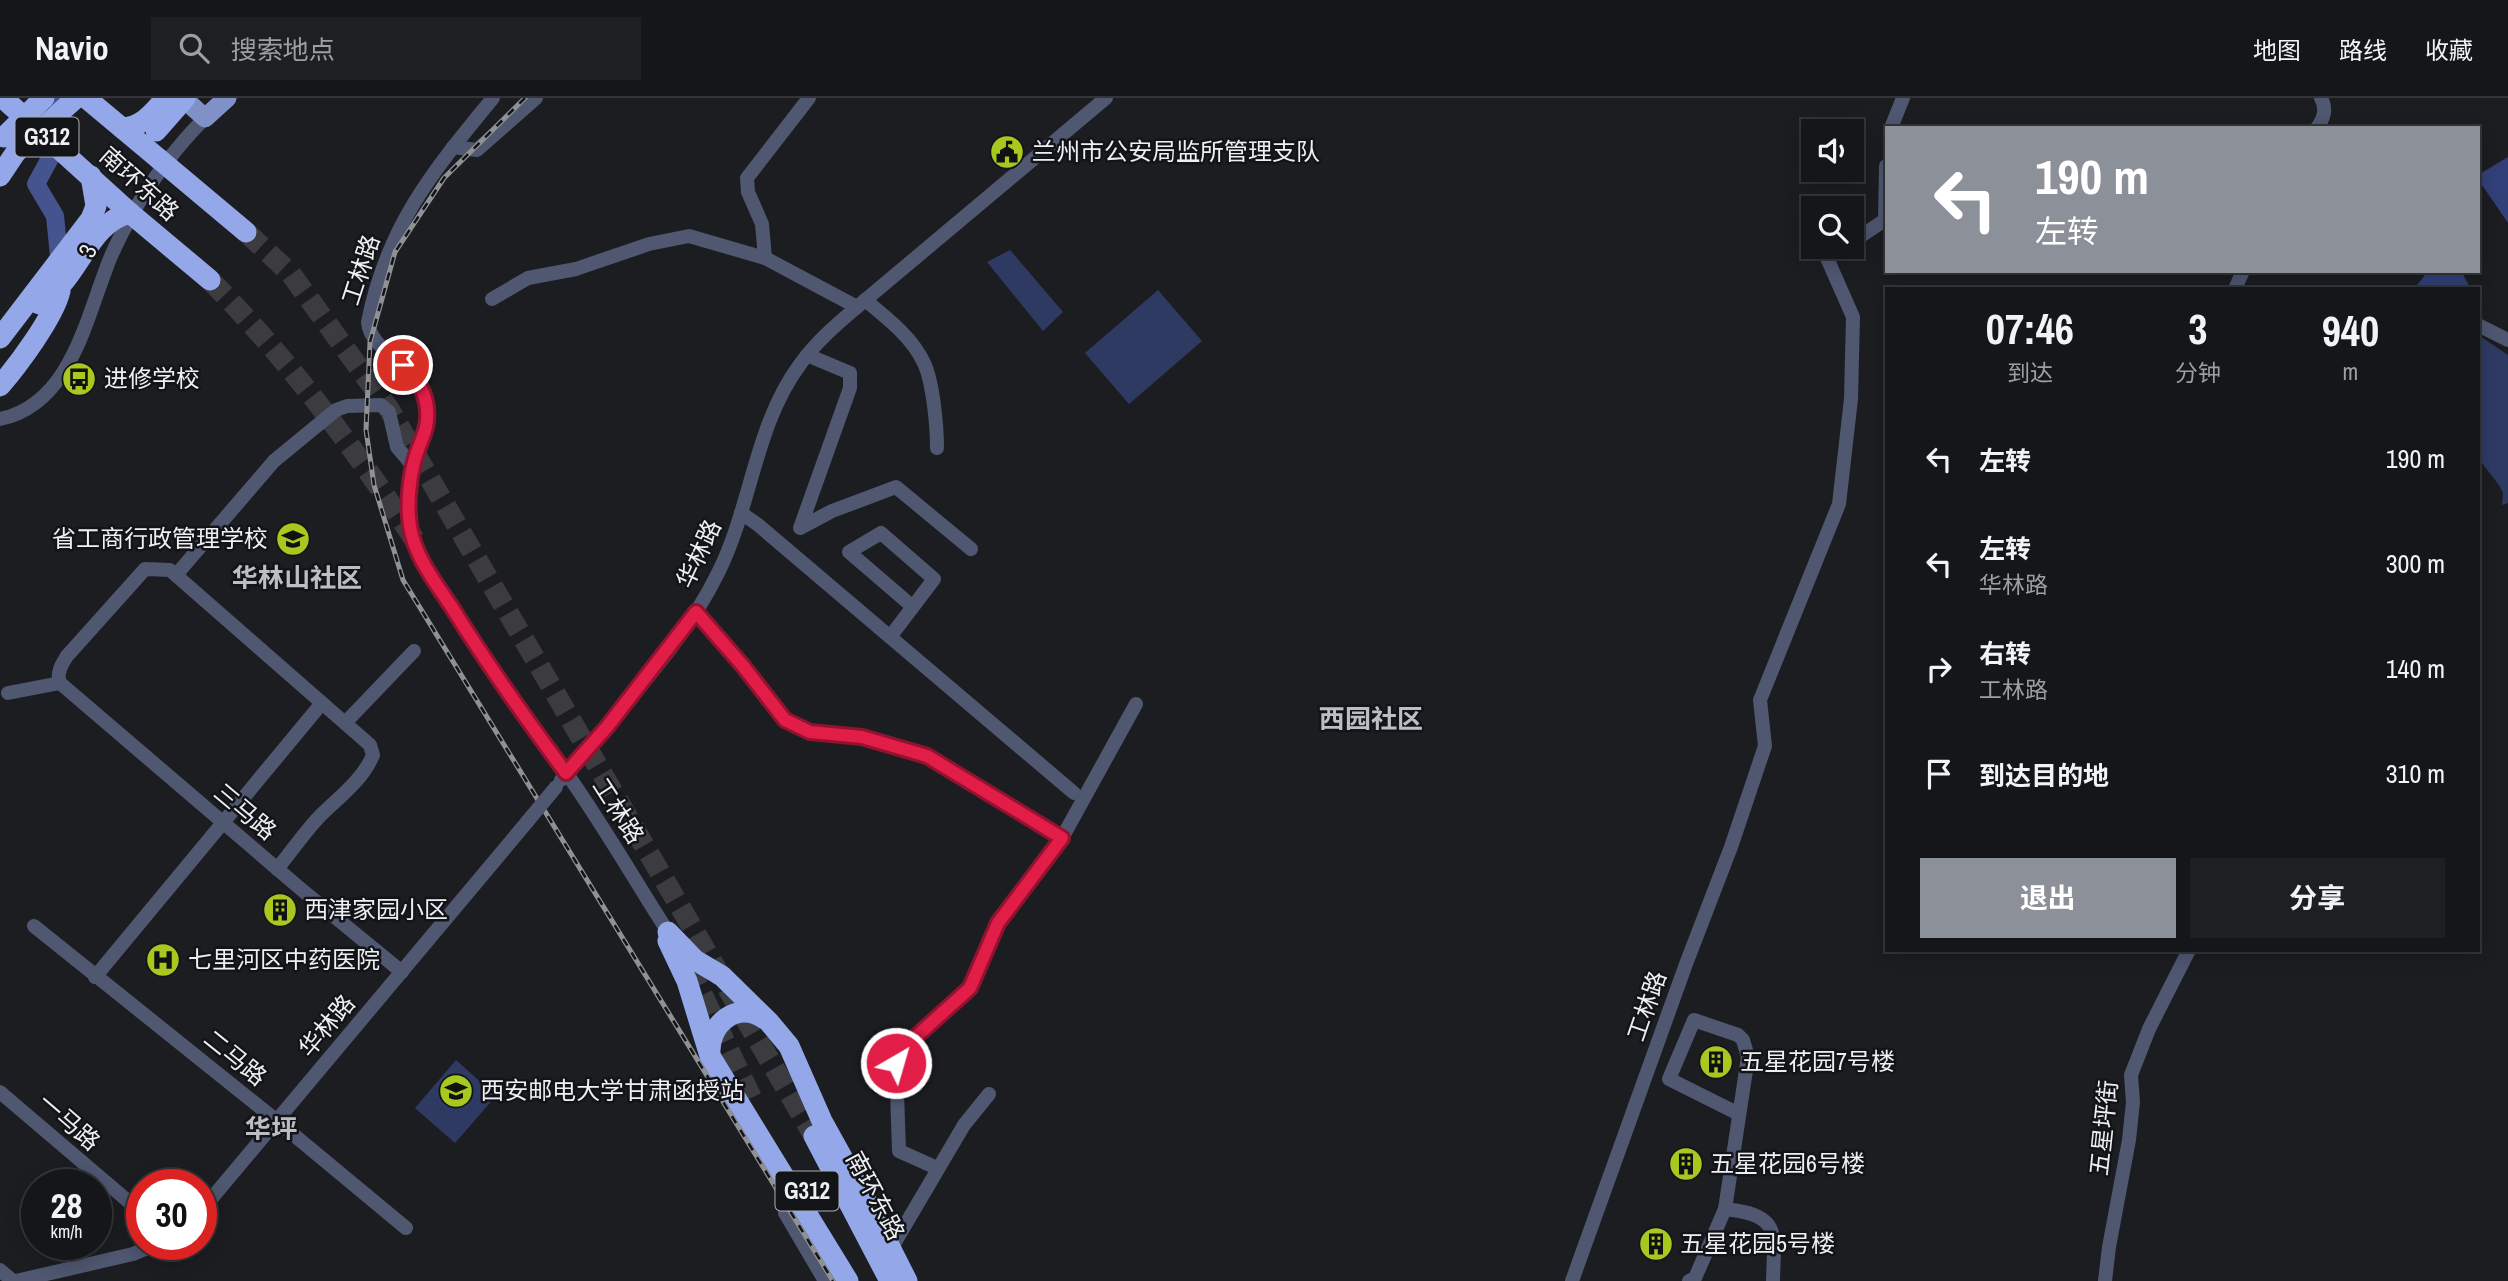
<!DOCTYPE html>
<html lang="zh">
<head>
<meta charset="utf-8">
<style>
	body { margin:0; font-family:"Archivo Narrow","Noto Sans SC",sans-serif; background:#1e1f22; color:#f1f3f6; height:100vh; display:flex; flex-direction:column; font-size:26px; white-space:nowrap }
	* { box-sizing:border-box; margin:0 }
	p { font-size:23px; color:#9d9fa2 }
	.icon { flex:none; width:38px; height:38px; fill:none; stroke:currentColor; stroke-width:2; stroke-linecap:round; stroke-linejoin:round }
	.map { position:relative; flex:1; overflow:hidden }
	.details { position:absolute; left:1885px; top:189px; width:595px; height:665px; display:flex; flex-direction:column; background:#151619; border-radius:0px; box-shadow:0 4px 18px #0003,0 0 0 2px #343538 }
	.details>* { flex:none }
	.hud { position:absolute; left:1885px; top:28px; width:595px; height:147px; border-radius:0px; box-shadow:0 4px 18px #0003,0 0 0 2px #343538; background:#8c9099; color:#fff; overflow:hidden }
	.fabs { position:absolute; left:1801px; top:21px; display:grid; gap:14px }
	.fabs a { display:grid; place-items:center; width:63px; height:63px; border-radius:0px; background:#151619; box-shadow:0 4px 18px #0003,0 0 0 2px #343538; font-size:35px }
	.speed { position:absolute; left:21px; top:1071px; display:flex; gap:14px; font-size:35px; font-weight:700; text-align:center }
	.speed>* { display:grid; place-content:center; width:91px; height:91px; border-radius:50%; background:#151619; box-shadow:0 4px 18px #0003,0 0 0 2px #343538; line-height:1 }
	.speed small { font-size:18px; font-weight:400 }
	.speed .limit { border:10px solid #d22; background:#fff; color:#111 }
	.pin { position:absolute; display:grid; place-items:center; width:60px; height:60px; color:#fff; margin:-30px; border:4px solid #fff; border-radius:50%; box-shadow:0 2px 7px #0007 }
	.me { position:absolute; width:77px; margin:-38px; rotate:38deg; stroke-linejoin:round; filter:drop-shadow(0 0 5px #0008) }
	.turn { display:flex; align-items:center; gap:24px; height:147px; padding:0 35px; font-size:32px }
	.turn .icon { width:91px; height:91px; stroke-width:2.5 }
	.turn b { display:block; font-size:49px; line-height:60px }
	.eta { display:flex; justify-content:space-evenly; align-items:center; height:119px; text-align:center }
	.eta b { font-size:42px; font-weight:700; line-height:49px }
	.action { display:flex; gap:14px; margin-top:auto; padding:14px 35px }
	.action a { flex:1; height:80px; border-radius:0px; background:#8c9099; color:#fff; font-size:28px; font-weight:700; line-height:80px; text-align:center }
	.action a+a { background:#1e1f22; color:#f1f3f6 }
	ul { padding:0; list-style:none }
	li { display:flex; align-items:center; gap:21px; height:105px; padding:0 35px }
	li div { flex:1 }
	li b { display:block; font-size:26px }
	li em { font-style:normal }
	header { display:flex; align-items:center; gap:42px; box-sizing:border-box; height:98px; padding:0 35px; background:#151619; border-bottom:2px solid #343538 }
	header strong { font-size:33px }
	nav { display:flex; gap:38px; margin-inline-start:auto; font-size:24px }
	.search { width:490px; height:63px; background:#1e1f22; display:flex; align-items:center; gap:18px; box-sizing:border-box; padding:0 24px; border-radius:0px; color:#9d9fa2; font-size:26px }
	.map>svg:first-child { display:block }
	.green { fill:#2f3a63 }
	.forest { fill:#324079 }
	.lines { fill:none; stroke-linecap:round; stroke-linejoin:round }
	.river { stroke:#45548f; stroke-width:18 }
	.highway-tunnel { stroke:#3c3c40; stroke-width:21; stroke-dasharray:21 10; stroke-linecap:butt }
	.minor { stroke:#4f5771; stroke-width:14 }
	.major { stroke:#8091c7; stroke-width:19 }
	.highway { stroke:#94a7e9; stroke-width:21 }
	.rail-casing { stroke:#909195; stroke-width:5 }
	.rail { stroke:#131418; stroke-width:2.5; stroke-dasharray:8; stroke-linecap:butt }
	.minor-bridge { stroke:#4f5771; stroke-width:14 }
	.highway-bridge { stroke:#94a7e9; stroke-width:21 }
	.route-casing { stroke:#92132f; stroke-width:18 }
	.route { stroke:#e11d48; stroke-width:12 }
	.labels { text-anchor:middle; stroke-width:5; stroke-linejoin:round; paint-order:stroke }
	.shield { fill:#131418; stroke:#acadb1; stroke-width:2 }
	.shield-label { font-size:23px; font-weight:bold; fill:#eeeff2 }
	.poi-label { font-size:24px; fill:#eeeff2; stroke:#131418; text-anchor:start }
	.street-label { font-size:24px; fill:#eeeff2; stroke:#131418 }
	.neighbourhood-label { font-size:26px; font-weight:bold; fill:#bcbec3; stroke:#131418 }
</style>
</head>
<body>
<header>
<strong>Navio</strong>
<div class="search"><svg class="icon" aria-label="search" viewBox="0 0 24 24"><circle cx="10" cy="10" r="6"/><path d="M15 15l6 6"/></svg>搜索地点</div>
<nav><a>地图</a><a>路线</a><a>收藏</a></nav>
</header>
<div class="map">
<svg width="2508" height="1183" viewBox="0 0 2508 1183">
	<rect width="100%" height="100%" fill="#1c1d21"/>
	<g class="green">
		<path d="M1010 152 1063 214 1043 233 987 164Z"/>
		<path d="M1158 192 1202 243 1129 306 1085 255Z"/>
		<path d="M2478 237 2508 257V405L2502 407 2503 395 2499 387 2478 360Z"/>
		<path d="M456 962 496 998 455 1045 415 1010Z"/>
	</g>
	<g class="forest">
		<path d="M2508 59V125L2478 81V77Z"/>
		<path d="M2428 173H2461L2471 191H2414Z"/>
	</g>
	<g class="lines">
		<path class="river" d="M57 170 59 158 55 118 36 86 55 51 59 0"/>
		<g class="highway-tunnel">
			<path d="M246 134 291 176 389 311 814 1038"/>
			<path d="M210 182C289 262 357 353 418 447"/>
			<path d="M689 869 753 1003"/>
		</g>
		<g class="minor">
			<path d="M493 0C433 73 387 128 368 224 370 253 413 264 424 297 431 320 421 337 415 359 409 379 405 412 411 432 419 464 438 489 456 516 490 570 528 621 565 673 602 725 634 781 668 834"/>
			<path d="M1891 30 1903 0"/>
			<path d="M2317 30C2324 20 2327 11 2321 0"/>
			<path d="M453 49 477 52 536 0"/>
			<path d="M1852 144 1885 122 1886 68"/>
			<path d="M765 160 762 126 748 94 747 80 809 0"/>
			<path d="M2235 191 2243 173"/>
			<path d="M492 201 528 180 576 171 649 146 689 138 765 160 857 209"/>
			<path d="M865 202C887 220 912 239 924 265 933 284 937 328 937 350"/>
			<path d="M2478 227 2508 242"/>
			<path d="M807 257 850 275V290L800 430 832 413 896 389 971 451"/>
			<path d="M0 321C68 307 85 226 106 171 112 153 122 135 131 118 151 83 176 49 205 20"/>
			<path d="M741 415 757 426 1074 695"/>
			<path d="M176 477 274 363 336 312 347 308 381 307 389 314 397 349 413 368"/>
			<path d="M696 514 743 568 785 622 810 634 862 639 927 658 1062 740"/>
			<path d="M890 539 934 481 881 435 849 454 913 509"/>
			<path d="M60 585C56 575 62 566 67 558L145 471 170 472 370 647 373 657C363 682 338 700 319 719 304 735 291 754 277 771"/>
			<path d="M60 585 302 792 402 874"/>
			<path d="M8 595 60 585"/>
			<path d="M345 625 414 553"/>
			<path d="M561 682C615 614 681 552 719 473 752 406 755 326 801 265 816 244 837 226 857 209L1106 0"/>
			<path d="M34 828 277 1023 406 1130"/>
			<path d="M95 879 322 605"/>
			<path d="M0 994 142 1115"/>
			<path d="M937 1070 899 1053 896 965 899 954 970 890 998 825 1062 740 1136 606"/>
			<path d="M1725 1111C1782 1117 1774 1135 1773 1183"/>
			<path d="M201 1113 527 724"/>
			<path d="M785 1115 825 1183"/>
			<path d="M891 1151 964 1027 989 996"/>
			<path d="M0 1172 13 1183"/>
			<path d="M16 1183 133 1156 157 1146"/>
			<path d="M1572 1183 1686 866 1731 749 1765 648 1760 602 1839 406 1851 301 1853 219 1827 160 1844 149"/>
			<path d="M1689 1183 1695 1180 1725 1111 1748 959 1743 942 1738 937 1694 922 1669 981 1739 1016"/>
			<path d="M2105 1183 2109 1149 2129 1042 2133 1004 2131 977 2149 931 2189 852"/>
		</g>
		<path class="major" d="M183 0 205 20 227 0"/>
		<g class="highway">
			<path d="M3 0 130 115"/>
			<path d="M86 0 159 61"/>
			<path d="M122 30C143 29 153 14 166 0"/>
			<path d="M0 78 16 54"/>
			<path d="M39 206C46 200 54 194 61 187 83 163 95 123 130 115"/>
			<path d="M0 240 91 121 96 108 91 78"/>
			<path d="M0 288C18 267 54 219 60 193"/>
			<path d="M668 834 695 862 722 878 769 924 789 948 822 1023 868 1106 907 1183"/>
			<path d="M668 843 687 883 710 958 848 1183"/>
			<path d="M710 956C708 926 737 902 765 921"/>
			<path d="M814 1038 890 1183"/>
		</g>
		<g class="rail-casing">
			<path id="rail" d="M525 0 444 80 395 154 370 244 366 332 374 387 403 482 833 1183"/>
		</g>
		<use href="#rail" class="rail"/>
		<path class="minor-bridge" d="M527 724 556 689"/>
		<g class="highway-bridge">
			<path d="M156 33 185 0"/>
			<path d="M4 39 44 0"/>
			<path d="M16 54 76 0"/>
			<path d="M159 61 246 134"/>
			<path d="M130 115 210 182"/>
		</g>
	</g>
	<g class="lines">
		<g class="route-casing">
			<path id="route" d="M403 267C421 282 431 305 426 329 423 341 417 352 414 364 409 383 407 408 410 428 414 457 435 484 451 508 487 566 526 621 566 675L607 629 696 514 743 568 785 622 810 634 862 639 927 658 1062 740 998 825 970 890 899 954 896 965"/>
		</g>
		<use href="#route" class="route"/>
	</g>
	<defs>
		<g id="civic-disc" transform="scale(1.75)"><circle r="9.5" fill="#a7c81f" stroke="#131418"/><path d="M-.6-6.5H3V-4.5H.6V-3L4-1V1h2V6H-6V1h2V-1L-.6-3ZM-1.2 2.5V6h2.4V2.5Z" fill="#111"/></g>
		<g id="bus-disc" transform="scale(1.75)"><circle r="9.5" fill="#a7c81f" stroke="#131418"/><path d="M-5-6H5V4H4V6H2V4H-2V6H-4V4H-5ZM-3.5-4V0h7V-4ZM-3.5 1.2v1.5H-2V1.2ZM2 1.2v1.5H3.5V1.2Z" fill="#111"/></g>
		<g id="university-disc" transform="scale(1.75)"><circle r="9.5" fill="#a7c81f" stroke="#131418"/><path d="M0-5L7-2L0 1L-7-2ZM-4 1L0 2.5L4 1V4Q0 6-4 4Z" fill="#111"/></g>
		<g id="building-disc" transform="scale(1.75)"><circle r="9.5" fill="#a7c81f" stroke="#131418"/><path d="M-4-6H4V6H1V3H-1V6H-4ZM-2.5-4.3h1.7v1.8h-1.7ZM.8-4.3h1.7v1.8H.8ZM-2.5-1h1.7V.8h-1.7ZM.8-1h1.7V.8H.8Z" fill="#111"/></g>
		<g id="hospital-disc" transform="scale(1.75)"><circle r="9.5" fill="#a7c81f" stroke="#131418"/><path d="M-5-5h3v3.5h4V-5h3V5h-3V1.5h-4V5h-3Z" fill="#111"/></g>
	</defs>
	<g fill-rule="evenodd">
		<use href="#civic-disc" x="1007" y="54"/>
		<use href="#bus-disc" x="79" y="281"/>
		<use href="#university-disc" x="293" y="441"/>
		<use href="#building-disc" x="280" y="812"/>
		<use href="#hospital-disc" x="163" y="862"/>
		<use href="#building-disc" x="1716" y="964"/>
		<use href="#university-disc" x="456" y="993"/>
		<use href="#building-disc" x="1686" y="1066"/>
		<use href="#building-disc" x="1656" y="1146"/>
	</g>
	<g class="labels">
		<g class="shield">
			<rect x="15.5" y="19.5" width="63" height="39" rx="5"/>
			<rect x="775.5" y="1073.5" width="63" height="39" rx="5"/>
		</g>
		<g class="shield-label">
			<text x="47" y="47">G312</text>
			<text x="807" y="1101">G312</text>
		</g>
		<g class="poi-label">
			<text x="1032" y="62">兰州市公安局监所管理支队</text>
			<text x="104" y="289">进修学校</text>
			<text x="268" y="449" text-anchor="end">省工商行政管理学校</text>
			<text x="304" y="820">西津家园小区</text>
			<text x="188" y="870">七里河区中药医院</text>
			<text x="1740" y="972">五星花园7号楼</text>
			<text x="480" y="1001">西安邮电大学甘肃函授站</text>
			<text x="1710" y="1074">五星花园6号楼</text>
			<text x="1680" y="1154">五星花园5号楼</text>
		</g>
		<g class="street-label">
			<text transform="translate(139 86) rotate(42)" y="8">南环东路</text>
			<text transform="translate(88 153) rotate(-66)" y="8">3</text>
			<text transform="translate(361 172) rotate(-72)" y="8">工林路</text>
			<text transform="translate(699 456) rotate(-65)" y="8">华林路</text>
			<text transform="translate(618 713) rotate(57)" y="8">工林路</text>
			<text transform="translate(245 714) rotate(40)" y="8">三马路</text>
			<text transform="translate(1647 908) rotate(-71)" y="8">工林路</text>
			<text transform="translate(327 928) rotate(-50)" y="8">华林路</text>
			<text transform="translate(235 960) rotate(39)" y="8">二马路</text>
			<text transform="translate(69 1024) rotate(41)" y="8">一马路</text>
			<text transform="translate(2104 1030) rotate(-84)" y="8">五星坪街</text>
			<text transform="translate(875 1098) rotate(62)" y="8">南环东路</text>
		</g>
		<g class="neighbourhood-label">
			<text x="297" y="489">华林山社区</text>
			<text x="1371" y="630">西园社区</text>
			<text x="271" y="1040">华坪</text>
		</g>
	</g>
</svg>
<div class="fabs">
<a><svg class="icon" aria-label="sound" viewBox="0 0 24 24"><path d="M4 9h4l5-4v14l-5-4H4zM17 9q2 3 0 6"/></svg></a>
<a><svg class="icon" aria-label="search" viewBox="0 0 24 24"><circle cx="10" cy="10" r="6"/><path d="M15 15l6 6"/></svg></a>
</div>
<div class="speed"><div>28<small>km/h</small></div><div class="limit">30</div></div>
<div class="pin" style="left:403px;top:267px;background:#d93025"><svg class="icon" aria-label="arrive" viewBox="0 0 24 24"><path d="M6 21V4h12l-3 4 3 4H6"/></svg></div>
<svg class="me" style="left:896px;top:965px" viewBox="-20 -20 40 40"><circle r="17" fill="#e11d48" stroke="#fff" stroke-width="3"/><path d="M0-11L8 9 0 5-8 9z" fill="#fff"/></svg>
<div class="hud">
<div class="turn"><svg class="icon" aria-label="left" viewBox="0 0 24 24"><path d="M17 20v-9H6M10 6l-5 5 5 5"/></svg><div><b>190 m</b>左转</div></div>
</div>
<section class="details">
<div class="eta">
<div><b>07:46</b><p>到达</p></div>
<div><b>3</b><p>分钟</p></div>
<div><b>940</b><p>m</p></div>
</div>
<ul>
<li><svg class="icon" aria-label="left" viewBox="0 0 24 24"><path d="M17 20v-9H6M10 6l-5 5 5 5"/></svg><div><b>左转</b></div><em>190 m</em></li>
<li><svg class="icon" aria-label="left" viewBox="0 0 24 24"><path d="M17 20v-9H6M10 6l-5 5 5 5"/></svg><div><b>左转</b><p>华林路</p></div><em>300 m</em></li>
<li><svg class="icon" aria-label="right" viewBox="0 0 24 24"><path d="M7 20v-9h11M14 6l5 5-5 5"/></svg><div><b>右转</b><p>工林路</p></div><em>140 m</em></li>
<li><svg class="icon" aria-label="arrive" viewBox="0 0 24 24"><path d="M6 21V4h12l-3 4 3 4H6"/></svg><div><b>到达目的地</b></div><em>310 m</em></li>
</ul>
<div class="action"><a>退出</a><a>分享</a></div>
</section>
</div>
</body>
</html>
